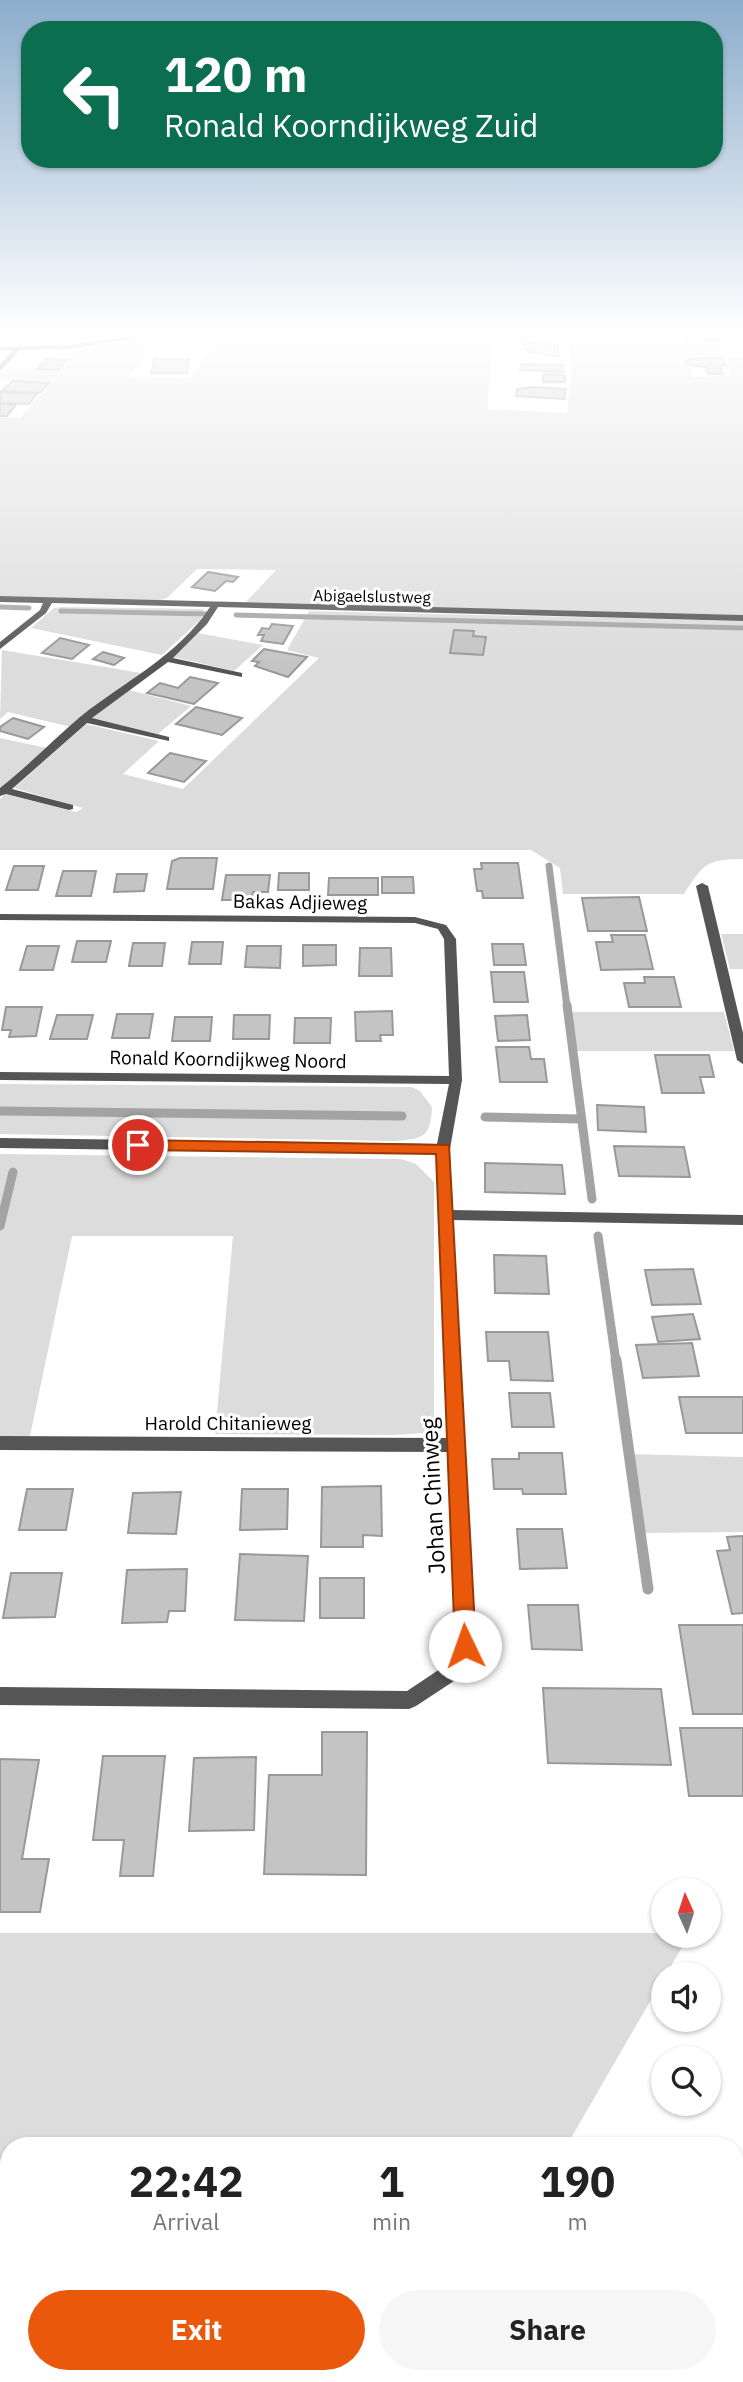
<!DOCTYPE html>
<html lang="en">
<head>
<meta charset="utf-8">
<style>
	body { margin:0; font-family:"IBM Plex Sans",sans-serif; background:#f6f6f6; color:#222; height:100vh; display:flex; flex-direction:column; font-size:26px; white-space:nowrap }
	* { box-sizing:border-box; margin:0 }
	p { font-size:23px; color:#767676 }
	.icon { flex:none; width:38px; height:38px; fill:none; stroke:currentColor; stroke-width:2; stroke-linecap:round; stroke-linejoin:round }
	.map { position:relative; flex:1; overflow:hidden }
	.panel { position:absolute; left:0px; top:2137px; width:744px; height:247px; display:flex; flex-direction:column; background:#fff; border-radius:28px 28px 0 0; box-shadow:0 2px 5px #0004 }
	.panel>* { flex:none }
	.banner { position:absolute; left:21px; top:21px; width:702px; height:147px; border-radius:28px; box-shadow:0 2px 5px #0004; background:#0b6e4f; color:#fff; overflow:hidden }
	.needle { width:46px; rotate:357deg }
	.controls { position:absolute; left:651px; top:1878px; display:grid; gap:14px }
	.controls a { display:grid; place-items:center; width:70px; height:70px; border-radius:50%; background:#fff; box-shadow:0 2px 5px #0004; font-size:35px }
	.pin { position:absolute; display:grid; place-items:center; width:60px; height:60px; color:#fff; margin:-30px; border:4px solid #fff; border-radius:50%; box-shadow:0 2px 7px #0007 }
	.me { position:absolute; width:77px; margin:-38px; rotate:357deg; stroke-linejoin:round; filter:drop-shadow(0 0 5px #0008) }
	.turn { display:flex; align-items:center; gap:24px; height:147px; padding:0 28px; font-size:32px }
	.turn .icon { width:91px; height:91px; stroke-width:2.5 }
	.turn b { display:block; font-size:49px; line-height:60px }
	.eta { display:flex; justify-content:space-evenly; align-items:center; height:119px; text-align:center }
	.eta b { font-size:42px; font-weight:700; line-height:49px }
	.cta { display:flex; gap:14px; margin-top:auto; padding:14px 28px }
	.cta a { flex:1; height:80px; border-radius:42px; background:#ea580c; color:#fff; font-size:28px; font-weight:700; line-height:80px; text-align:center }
	.cta a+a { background:#f6f6f6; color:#222 }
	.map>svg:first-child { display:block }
	.green { fill:#dcdcdc }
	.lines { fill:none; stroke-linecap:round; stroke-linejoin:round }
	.stream-far3 { stroke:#a3a3a3; stroke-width:5 }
	.stream-far2 { stroke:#a3a3a3; stroke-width:7 }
	.stream-far1 { stroke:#a3a3a3; stroke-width:9 }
	.stream { stroke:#a3a3a3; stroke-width:11 }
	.building { fill:#c4c4c4; stroke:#999; stroke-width:2 }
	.street { fill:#555; fill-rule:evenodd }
	.route { fill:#ea580c; stroke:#983908; stroke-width:2 }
	.labels { text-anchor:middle; stroke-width:6; stroke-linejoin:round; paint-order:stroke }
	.far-street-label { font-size:16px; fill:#000; stroke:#fff }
	.street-label { font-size:19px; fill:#000; stroke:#fff }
	.near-street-label { font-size:23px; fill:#000; stroke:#fff }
</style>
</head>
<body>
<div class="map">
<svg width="743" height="2382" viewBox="0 0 743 2382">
	<rect width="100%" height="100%" fill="#fff"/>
	<g class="green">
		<path d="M53 331H140L144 334 74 343 35 344Z"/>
		<path d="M223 331H494L487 409 567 413 572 364 567 336 603 335V331H677L678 341 722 342 724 356H695L676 361 692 370V377L731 376 728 358H743V615L245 603 276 570 197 569 167 598 158 601 0 596V417L20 418 52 382 0 379V374L5 369 61 371 81 348 144 340 150 351 128 377 190 378Z"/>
		<path d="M62 607 203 609 204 611 200 620 162 655 31 628 54 608Z"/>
		<path d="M309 611 743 621V859C707 859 703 864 684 894H563L560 868 531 850H0V799L5 794 76 812 83 808 14 788 86 724 159 741 123 774 183 789 319 658 287 650Z"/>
		<path d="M198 633 263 645 234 671 174 657Z"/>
		<path d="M2 650 141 673 71 727 8 712 0 719Z"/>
		<path d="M129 690 191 706 158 734 92 718Z"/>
		<path d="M0 738 47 748 0 789Z"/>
		<path d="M721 934H743V969H730Z"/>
		<path d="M567 1012H724L734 1051H572Z"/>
		<path d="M0 1084 411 1087 420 1091 432 1107C431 1138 422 1139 394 1141L0 1134Z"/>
		<path d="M0 1154 401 1159 416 1164 434 1182V1424L423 1433 394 1435 215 1434 233 1236H72L30 1436H0Z"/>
		<path d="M629 1454 743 1457V1532L640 1533Z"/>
		<path d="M0 1933H663L689 1936 666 1974H663V1979L567 2145 9 2146V2375H254L253 2382H0Z"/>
	</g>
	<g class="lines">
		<g class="stream-far3">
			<path d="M0 607 29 608"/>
			<path d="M61 611 208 614"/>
			<path d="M236 615 743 628"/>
		</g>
		<path class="stream-far2" d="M549 866 567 1007"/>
		<g class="stream-far1">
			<path d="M567 1005 592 1199"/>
			<path d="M0 1111 402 1116"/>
			<path d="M485 1117 580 1119"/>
			<path d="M0 1226 13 1172"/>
			<path d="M598 1236 616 1362"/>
		</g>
		<path class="stream" d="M616 1360 648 1589"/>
	</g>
	<g class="building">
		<path d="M718 331 720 341 685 340 684 332Z"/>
		<path d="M523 342 558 345V357L528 351 523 349Z"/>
		<path d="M699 358H723L726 366H720L723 374H708L706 367 686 365 685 360Z"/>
		<path d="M46 359 67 360 58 370 37 369Z"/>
		<path d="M154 359H189L187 373H151Z"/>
		<path d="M521 364 563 365V372L520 370Z"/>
		<path d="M543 374 565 375V382H543Z"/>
		<path d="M13 381 49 383 40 393 1 391Z"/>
		<path d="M533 387 566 389 564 399 516 396 517 389Z"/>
		<path d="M1 392 37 394 29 404 0 403Z"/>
		<path d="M0 404 16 405 7 416H0Z"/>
		<path d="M208 572 238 577 233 582 226 581 215 591 192 587Z"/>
		<path d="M272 624 293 626 283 644 261 641 264 635H258L262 628 269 629Z"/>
		<path d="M454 630 474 631 473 636 486 637 483 655 450 653Z"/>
		<path d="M60 638 89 645 72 659 42 653Z"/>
		<path d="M264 649 307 657 288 677 255 666 259 662 252 661Z"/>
		<path d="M103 652 124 658 114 665 93 659Z"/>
		<path d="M190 677 218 683 194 704 147 693 160 683 178 688Z"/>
		<path d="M196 707 242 718 222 735 176 724Z"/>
		<path d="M13 718 44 727 28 739 0 731V727Z"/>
		<path d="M170 753 206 761 184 782 148 773Z"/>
		<path d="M180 858H217L213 889H167L172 861Z"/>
		<path d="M481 863H518L523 898H483L482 891H477L474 869H482Z"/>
		<path d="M14 866H44L38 890H6Z"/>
		<path d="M63 871H96L91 896H56Z"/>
		<path d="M279 873H309V890H278Z"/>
		<path d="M117 874H147L144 891 114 892Z"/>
		<path d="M226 875H270L268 892H253L251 900H222Z"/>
		<path d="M382 877H413L414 893H382Z"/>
		<path d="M329 878H378V895H328Z"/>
		<path d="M639 897 647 931H588L582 898Z"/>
		<path d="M611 935H645L653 969 601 970 596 942H613Z"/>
		<path d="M77 941H111L106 962H72Z"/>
		<path d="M192 942H223L221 964H189Z"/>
		<path d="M133 943H165L162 966H129Z"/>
		<path d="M492 944H523L526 965H494Z"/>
		<path d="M303 945H336V965L303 966Z"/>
		<path d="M27 946H59L53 970H20Z"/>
		<path d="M247 946H281L280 968 245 967Z"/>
		<path d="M360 948H391L392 976H359Z"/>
		<path d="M491 972H524L528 1002H494Z"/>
		<path d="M644 977H674L681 1007H629L624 983H645Z"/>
		<path d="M6 1007H42L36 1036 9 1037 11 1030H2Z"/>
		<path d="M392 1011 393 1035H380L381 1041H356L355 1012Z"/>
		<path d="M117 1014H153L149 1038H112Z"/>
		<path d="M57 1015H93L87 1039H50Z"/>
		<path d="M234 1015H270L269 1039H233Z"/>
		<path d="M527 1015 530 1040 498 1041 495 1016Z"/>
		<path d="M175 1017H212L210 1041H172Z"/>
		<path d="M295 1018H331L330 1043H294Z"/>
		<path d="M496 1047H529L531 1059H544L547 1082H500Z"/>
		<path d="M655 1055H709L714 1077H700L704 1093H662Z"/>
		<path d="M597 1105 644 1107 646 1132 598 1130Z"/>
		<path d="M614 1146 684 1147 690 1177 619 1176Z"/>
		<path d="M485 1163 562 1165 565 1194 485 1192Z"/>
		<path d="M494 1255 546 1256 549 1294 495 1293Z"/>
		<path d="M693 1269 701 1304 652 1305 645 1270Z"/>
		<path d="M693 1314 700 1339 658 1342 652 1317Z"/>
		<path d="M486 1332H548L553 1381 511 1380 509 1361H488Z"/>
		<path d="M692 1343 699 1376 643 1378 636 1345Z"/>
		<path d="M509 1393H550L554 1427H512Z"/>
		<path d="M679 1397H743V1433H686Z"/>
		<path d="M519 1453H562L566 1494H523L522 1489H494L492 1459H519Z"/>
		<path d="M381 1486 382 1536 363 1535V1547H321L322 1487Z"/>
		<path d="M27 1489H73L66 1530H19Z"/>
		<path d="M242 1489H288L287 1529 240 1530Z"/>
		<path d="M181 1492 176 1534 128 1533 133 1493Z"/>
		<path d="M517 1529H562L567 1568 520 1569Z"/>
		<path d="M743 1536V1613L732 1614 717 1551 730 1550 727 1537Z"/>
		<path d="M240 1554 308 1556 304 1621 235 1620Z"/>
		<path d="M187 1569 185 1611H169L167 1622 122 1623 127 1570Z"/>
		<path d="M11 1573H62L55 1617 3 1618Z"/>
		<rect x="320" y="1578" width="44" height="40"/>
		<path d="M528 1605H578L582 1650 532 1649Z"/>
		<path d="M679 1625H743V1714H693Z"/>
		<path d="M543 1688 661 1689 671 1765 548 1763Z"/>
		<path d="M680 1728H743V1796H689Z"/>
		<path d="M322 1732H367L366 1875 264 1874 269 1775H322Z"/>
		<path d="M103 1756H165L153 1876H120L124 1840H93Z"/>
		<path d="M256 1757 254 1830 189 1831 194 1758Z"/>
		<path d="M0 1759 39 1760 22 1859H49L40 1912H0Z"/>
		<path d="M735 2252H743V2382H694V2379L674 2378V2375H735Z"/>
		<rect x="274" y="2375" width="67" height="7"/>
		<rect x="391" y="2375" width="93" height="7"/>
	</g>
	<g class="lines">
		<g class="street">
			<path d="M164 331H180L69 349 20 350 0 371V365L13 350 0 351V347L69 345Z"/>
			<path d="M0 596 743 615V621L218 607 207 624 173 658 242 673V677L168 662 92 718 169 737V741L87 723 12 789 73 805V809L69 810 6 794 0 796V788C28 766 53 740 80 717 125 681 178 656 210 607L52 603 46 613 0 649V642L40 610 43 603 0 602Z"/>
			<path d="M702 883 708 886 743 1033V1064L737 1060 696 886Z"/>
			<path d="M0 914 415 917 446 925 456 939 462 1080 450 1149 451 1210 743 1215V1225L451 1220 474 1646 457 1679 416 1706 409 1709 0 1705V1687L407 1691 443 1667 456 1645 447 1452 0 1450V1436L447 1438 436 1154 0 1148V1138L437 1144 449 1084 0 1080V1072L449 1076 444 939 438 929 415 923 0 920Z"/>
		</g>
	</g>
	<linearGradient id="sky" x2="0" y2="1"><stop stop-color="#8cadcc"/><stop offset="0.5" stop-color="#fff"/><stop offset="1" stop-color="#fff" stop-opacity="0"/></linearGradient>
	<rect width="743" height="665" fill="url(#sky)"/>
	<path class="route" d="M138 1140 449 1145 476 1646 472 1653 465 1656 458 1653 455 1646 436 1154 138 1150 131 1145Z"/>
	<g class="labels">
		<g class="far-street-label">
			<text transform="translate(372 596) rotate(1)" y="6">Abigaelslustweg</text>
		</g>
		<g class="street-label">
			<text transform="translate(300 902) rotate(1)" y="7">Bakas Adjieweg</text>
			<text transform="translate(228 1059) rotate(1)" y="7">Ronald Koorndijkweg Noord</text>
			<text x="228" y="1430">Harold Chitanieweg</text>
		</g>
		<g class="near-street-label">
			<text transform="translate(433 1496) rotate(-93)" y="8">Johan Chinweg</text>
		</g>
	</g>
</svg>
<div class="controls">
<a><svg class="needle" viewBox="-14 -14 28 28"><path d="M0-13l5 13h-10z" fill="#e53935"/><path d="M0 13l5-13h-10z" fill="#767676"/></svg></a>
<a><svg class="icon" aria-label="sound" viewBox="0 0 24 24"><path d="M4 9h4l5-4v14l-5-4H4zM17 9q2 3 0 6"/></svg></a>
<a><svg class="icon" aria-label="search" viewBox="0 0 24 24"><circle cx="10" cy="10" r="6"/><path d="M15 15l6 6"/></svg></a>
</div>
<div class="pin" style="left:138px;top:1145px;background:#d93025"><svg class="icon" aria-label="arrive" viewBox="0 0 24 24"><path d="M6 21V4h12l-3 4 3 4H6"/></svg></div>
<svg class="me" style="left:465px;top:1646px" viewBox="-20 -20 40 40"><circle r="19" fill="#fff"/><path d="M0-13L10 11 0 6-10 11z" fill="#ea580c"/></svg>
<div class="banner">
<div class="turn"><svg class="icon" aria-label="left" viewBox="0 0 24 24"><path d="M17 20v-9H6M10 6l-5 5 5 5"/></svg><div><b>120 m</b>Ronald Koorndijkweg Zuid</div></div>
</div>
<section class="panel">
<div class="eta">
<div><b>22:42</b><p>Arrival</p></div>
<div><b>1</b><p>min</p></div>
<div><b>190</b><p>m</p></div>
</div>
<div class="cta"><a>Exit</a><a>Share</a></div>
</section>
</div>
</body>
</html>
